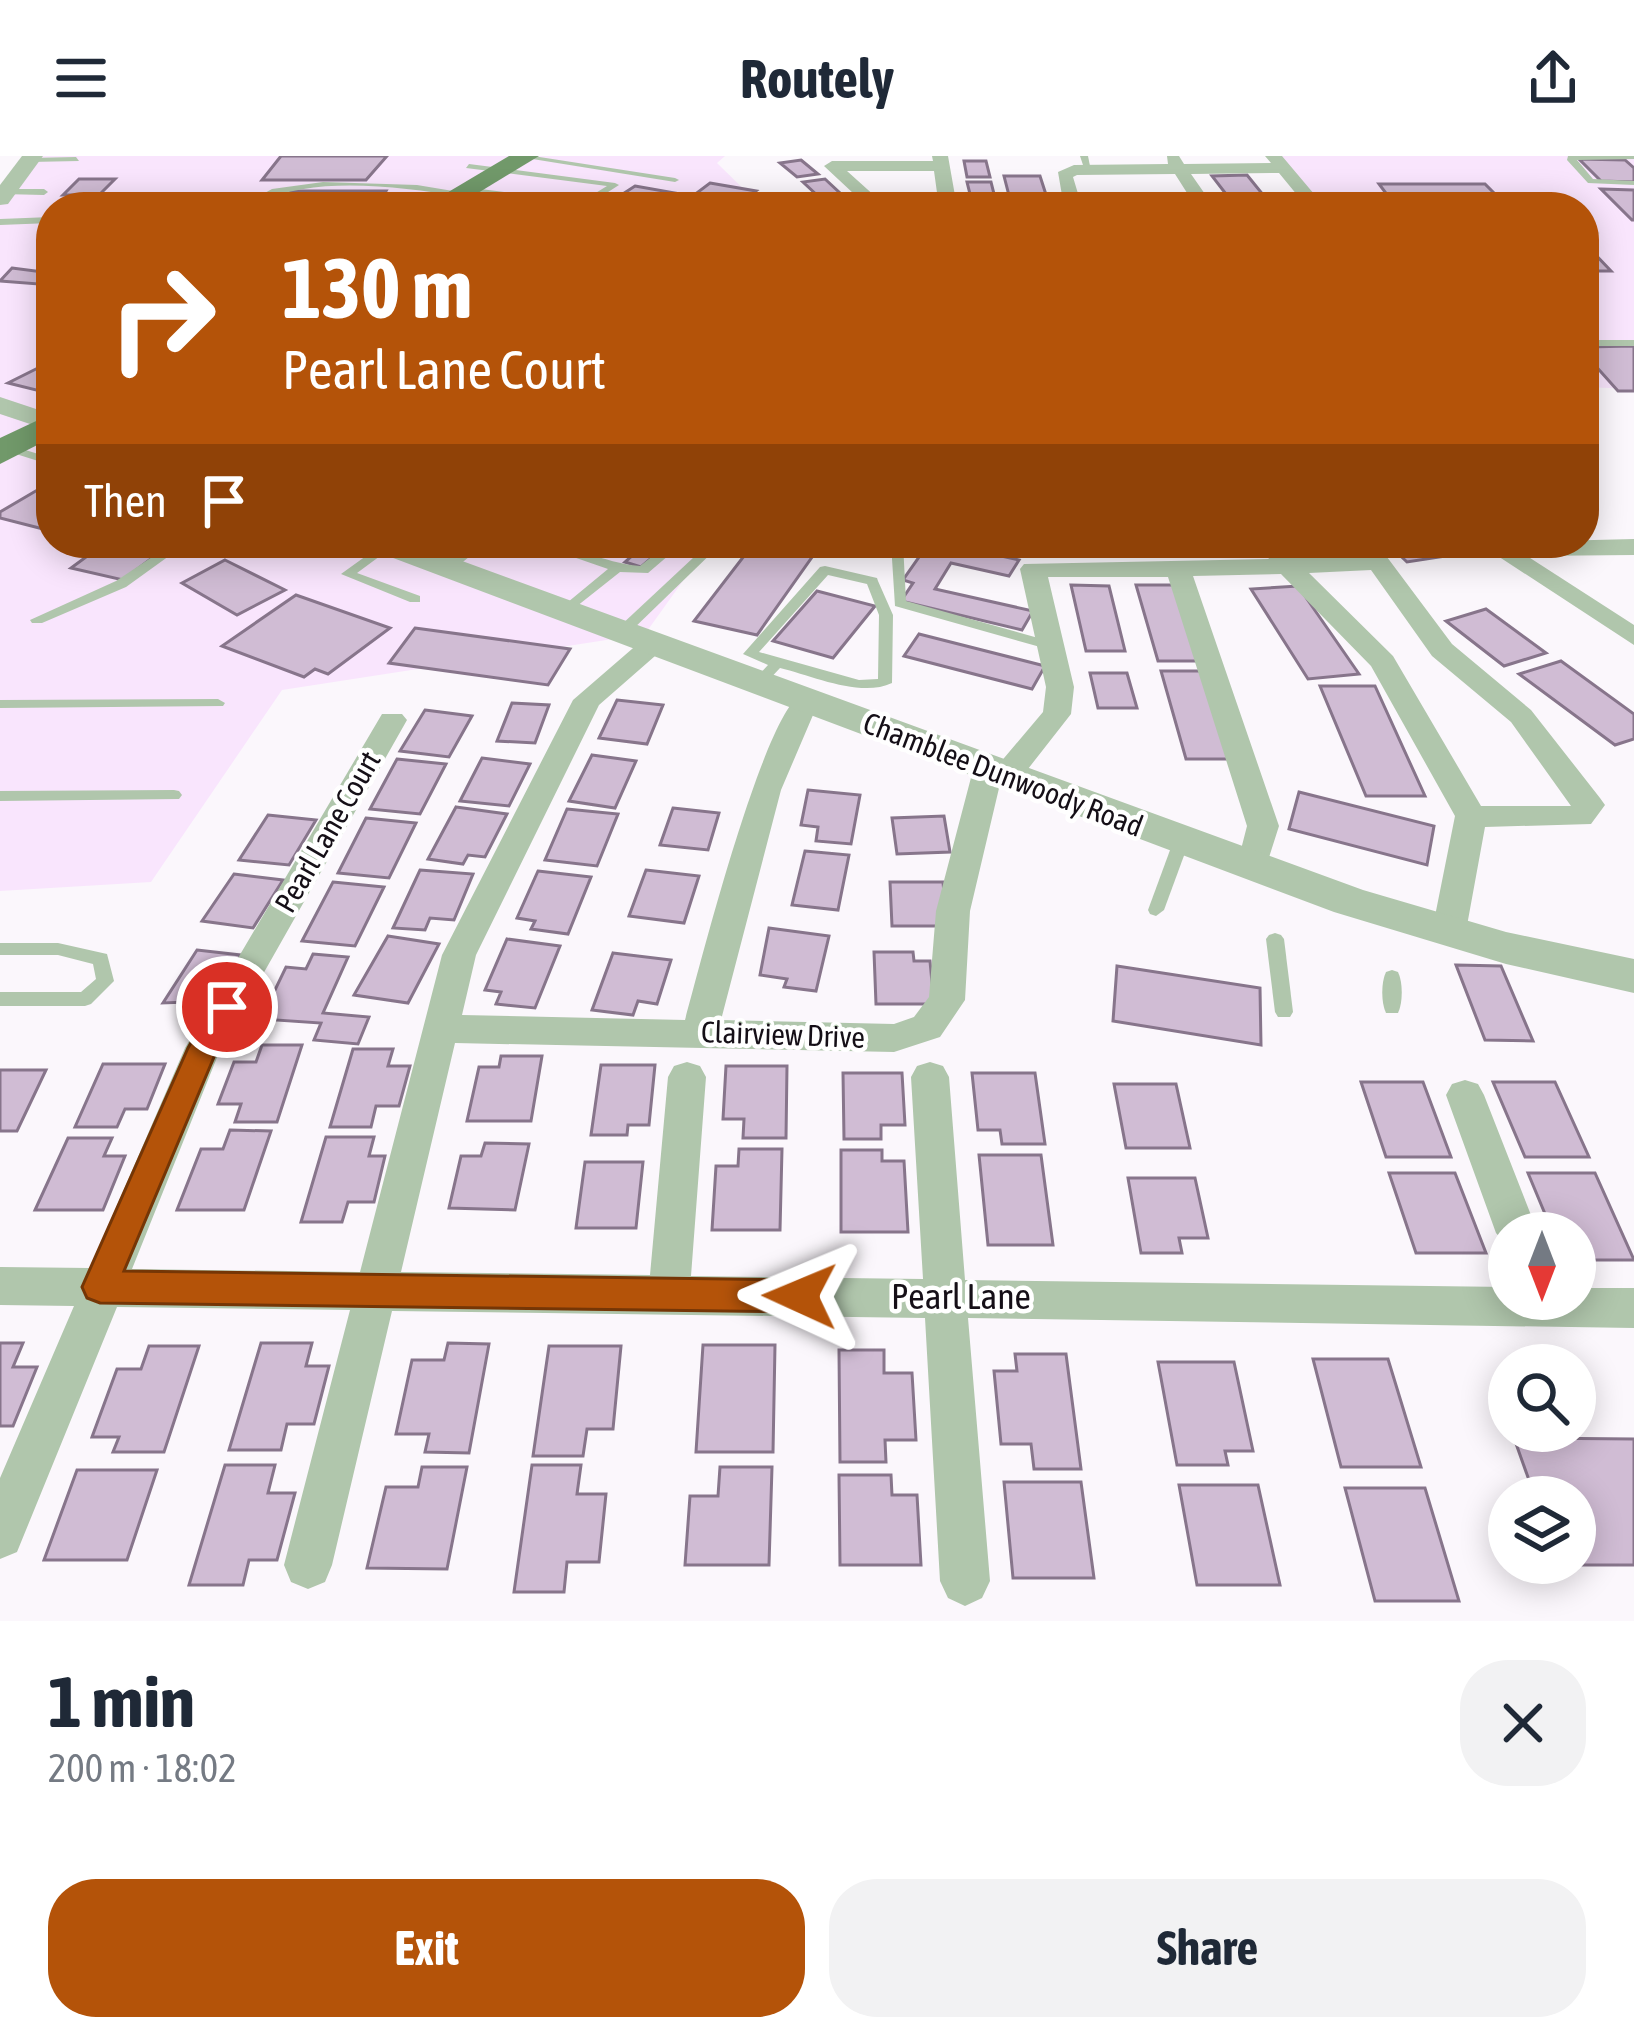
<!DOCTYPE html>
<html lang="en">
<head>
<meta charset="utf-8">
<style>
	body { margin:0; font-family:"Asap Condensed",sans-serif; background:#f2f2f3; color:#1f2937; height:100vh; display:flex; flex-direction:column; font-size:45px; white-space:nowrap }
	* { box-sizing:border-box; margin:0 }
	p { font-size:39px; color:#747a83 }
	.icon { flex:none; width:66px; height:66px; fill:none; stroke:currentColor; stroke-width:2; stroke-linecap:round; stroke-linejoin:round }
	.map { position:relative; height:1465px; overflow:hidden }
	.side { display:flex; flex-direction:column; background:#fff; flex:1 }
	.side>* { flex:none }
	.guide { position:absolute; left:36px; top:36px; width:1563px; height:366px; border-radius:48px; box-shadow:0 6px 30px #0003; background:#b45309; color:#fff; overflow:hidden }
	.needle { width:78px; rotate:180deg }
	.buttons { position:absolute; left:1488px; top:1056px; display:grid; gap:24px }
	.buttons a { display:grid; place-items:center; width:108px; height:108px; border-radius:50%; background:#fff; box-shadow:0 6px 30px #0003; font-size:60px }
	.pin { position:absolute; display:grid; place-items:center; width:102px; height:102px; color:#fff; margin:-51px; border:6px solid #fff; border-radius:50%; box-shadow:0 3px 12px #0007 }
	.me { position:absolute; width:132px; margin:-66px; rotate:271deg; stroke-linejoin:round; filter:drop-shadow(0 0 9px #0008) }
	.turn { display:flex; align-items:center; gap:42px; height:252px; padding:0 48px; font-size:54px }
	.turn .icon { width:156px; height:156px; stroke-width:2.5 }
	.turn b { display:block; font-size:84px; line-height:102px }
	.then { display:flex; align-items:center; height:114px; padding:0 48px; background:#0003; gap:24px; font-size:45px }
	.round { display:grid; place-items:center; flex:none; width:126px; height:126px; border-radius:48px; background:#f2f2f3 }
	.overview { display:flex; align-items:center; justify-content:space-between; height:204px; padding:0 48px }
	h1 { font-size:72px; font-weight:700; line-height:90px }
	.primary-button { display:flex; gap:24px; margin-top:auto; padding:24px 48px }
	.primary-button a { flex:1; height:138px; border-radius:48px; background:#b45309; color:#fff; font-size:48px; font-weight:700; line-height:138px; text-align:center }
	.primary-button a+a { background:#f2f2f3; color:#1f2937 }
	header { display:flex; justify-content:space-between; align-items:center; height:156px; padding:0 48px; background:#fff; font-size:54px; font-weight:700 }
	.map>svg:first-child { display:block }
	.built { fill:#f9e5fd }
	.building { fill:#d0bcd4; stroke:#87758b; stroke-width:3 }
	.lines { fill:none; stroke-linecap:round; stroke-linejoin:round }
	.service { fill:#b0c6ac; fill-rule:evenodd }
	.minor { fill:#b0c6ac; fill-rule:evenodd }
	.tertiary { fill:#b0c6ac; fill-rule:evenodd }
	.primary { fill:#71996a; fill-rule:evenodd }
	.route { fill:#b45309; stroke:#753606; stroke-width:3 }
	.labels { text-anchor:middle; stroke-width:9; stroke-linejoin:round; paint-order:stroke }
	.street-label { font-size:30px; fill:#150f17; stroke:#fff }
	.near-street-label { font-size:36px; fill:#150f17; stroke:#fff }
</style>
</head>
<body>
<header><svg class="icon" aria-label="menu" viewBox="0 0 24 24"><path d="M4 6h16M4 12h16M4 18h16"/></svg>Routely<svg class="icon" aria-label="share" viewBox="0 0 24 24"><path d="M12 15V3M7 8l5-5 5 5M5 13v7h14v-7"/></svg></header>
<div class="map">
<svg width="1634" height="1465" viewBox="0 0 1634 1465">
	<rect width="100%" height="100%" fill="#fbf7fc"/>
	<g class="built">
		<path d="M38 0H725L717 7 762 51H51V387H710L645 478 282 534 151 726 0 735V47Z"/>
		<path d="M1269 0H1634V233L1584 231V51H1307Z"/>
	</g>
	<g class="building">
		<path d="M281 0H387L366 24H262Z"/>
		<path d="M1579 3 1625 4 1634 12V26L1601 25Z"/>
		<path d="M801 4 818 18 797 21 780 7Z"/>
		<path d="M964 5H986L990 21H967Z"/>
		<path d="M1247 19 1273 51H1236L1212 20Z"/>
		<path d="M1004 20H1040L1050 51H1012Z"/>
		<path d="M79 23H115L99 39H63Z"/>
		<path d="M825 23 841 38 819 41 803 26Z"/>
		<path d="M967 26H991L995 42H971Z"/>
		<path d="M710 27 756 35 737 50 690 42Z"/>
		<path d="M1379 28H1485L1499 42 1391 44Z"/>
		<path d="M635 30 675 37 654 51 609 47Z"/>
		<path d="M1601 33 1634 34V64H1632Z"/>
		<path d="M287 35H386L380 45H279Z"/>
		<path d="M1591 94 1611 115H1584V95Z"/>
		<path d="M12 112 51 117V129L0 125Z"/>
		<path d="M1634 190V235H1618L1584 197V191Z"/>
		<path d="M46 208 51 209V226L36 234 8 227Z"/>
		<path d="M51 326V375L0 362V356Z"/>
		<path d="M105 387H172L123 424 71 412Z"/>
		<path d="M594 387H669L641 411 625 406 633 399Z"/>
		<path d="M754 387H822L757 479 694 465Z"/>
		<path d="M1054 387H1174L1176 392 1055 391Z"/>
		<path d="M1387 387H1423L1439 401 1407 406Z"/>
		<path d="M960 391 1019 404 1009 420 951 407 935 433 1033 455 1022 474 901 445 913 427 903 424 924 394 954 400Z"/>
		<path d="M225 404 285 434 237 459 182 427Z"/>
		<path d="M1071 429 1109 430 1125 495H1086Z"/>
		<path d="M1136 429H1173L1198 505H1158Z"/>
		<path d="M1298 430 1359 518 1308 523 1251 433Z"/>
		<path d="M817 435 875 450 833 502 773 485Z"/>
		<path d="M296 439 390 472 328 518 315 513 304 521 222 490Z"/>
		<path d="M1486 453 1546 497 1504 510 1446 465Z"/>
		<path d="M415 472 570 493 548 529 389 507Z"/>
		<path d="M919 478 1045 510 1032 533 904 500Z"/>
		<path d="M1561 505 1634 558V583L1615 589 1519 518Z"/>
		<path d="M1161 515H1201L1229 603H1186Z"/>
		<path d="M1090 517H1127L1137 552H1098Z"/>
		<path d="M1320 530H1375L1425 640H1366Z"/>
		<path d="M617 544 663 549 647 588 599 582Z"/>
		<path d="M512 547 549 549 535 587 497 585Z"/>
		<path d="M425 554 472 560 449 601 400 595Z"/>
		<path d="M592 599 636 605 615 652 569 645Z"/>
		<path d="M482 602 530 608 509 650 460 645Z"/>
		<path d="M397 603 446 608 420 658 370 653Z"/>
		<path d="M808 634 860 639 851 688 816 685 818 671 801 669Z"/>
		<path d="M1299 636 1434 670 1427 709 1289 673Z"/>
		<path d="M456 651 507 658 485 701 468 699 463 708 428 703Z"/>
		<path d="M673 652 719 657 708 694 660 689Z"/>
		<path d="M567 653 618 658 597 710 545 704Z"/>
		<path d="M268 659 316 664 289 709 239 704Z"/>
		<path d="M944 660 950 696 897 698 892 662Z"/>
		<path d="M366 662 416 667 389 722 338 717Z"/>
		<path d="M805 695 849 699 838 754 792 749Z"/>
		<path d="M420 714 473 718 454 764 430 762 425 774 393 772Z"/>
		<path d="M646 714 699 720 684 767 629 760Z"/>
		<path d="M538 715 591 721 568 778 531 773 535 765 517 762Z"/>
		<path d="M234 718 283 724 253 772 202 765Z"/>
		<path d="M333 726 384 731 355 790 302 785Z"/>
		<path d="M890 726H943L947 770H892Z"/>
		<path d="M769 772 829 780 816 835 784 831 787 823 760 819Z"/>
		<path d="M388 780 439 788 408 847 354 839Z"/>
		<path d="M507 783 560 790 535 852 496 848 501 836 485 834Z"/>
		<path d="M197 794 241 799 214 845 163 847Z"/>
		<path d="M874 796H913L914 805H930L934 848H876Z"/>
		<path d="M613 797 671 804 657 848 638 845 633 859 592 854Z"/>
		<path d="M313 798 348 801 323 857 369 861 358 888 314 884 321 867 261 863 286 811 306 813Z"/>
		<path d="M1456 809 1501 810 1533 885 1485 884Z"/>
		<path d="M1117 810 1260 832 1261 889 1113 865Z"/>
		<path d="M262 889H302L277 966H235L241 948H218L234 906H256Z"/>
		<path d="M353 893H393L388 910H410L399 950H376L371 971H330Z"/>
		<path d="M501 900H542L531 965H467L479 911H499Z"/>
		<path d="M103 908H165L147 953H125L117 971H75Z"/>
		<path d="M601 909H655L649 969H628L627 979H591Z"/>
		<path d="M726 910H787L786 982H743L744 963H723Z"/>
		<path d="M0 914H46L17 975H0Z"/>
		<path d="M843 917H902L905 969H881V983H844Z"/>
		<path d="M972 917H1035L1045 988H1002L1000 974H978Z"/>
		<path d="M1361 926H1423L1451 1001H1386Z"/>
		<path d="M1493 926H1555L1589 1001H1525Z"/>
		<path d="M1114 928H1176L1190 992H1126Z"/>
		<path d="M230 974 271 975 244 1054H177L201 993H223Z"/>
		<path d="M326 981H374L369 1000H385L374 1046H348L342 1066H301Z"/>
		<path d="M68 982H112L104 1000H125L103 1054H35Z"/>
		<path d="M485 987 529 988 515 1054 449 1052 461 1000H481Z"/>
		<path d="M739 993H782L780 1074H712L716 1010H738Z"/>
		<path d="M841 994H882V1005H904L908 1076H841Z"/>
		<path d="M979 999H1041L1053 1089H988Z"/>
		<path d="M585 1006H643L636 1072H576Z"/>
		<path d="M1389 1017H1455L1486 1097H1416Z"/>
		<path d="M1528 1017H1595L1634 1104H1590L1584 1090H1575V1077H1553Z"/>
		<path d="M1128 1022H1195L1208 1082H1179L1182 1097H1141Z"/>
		<path d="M0 1187H23L13 1211H37L13 1270H0Z"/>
		<path d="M261 1187H312L306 1210H329L314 1268H287L281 1294H229Z"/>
		<path d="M448 1187 489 1188 469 1297 425 1296 429 1278H396L412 1204H444Z"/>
		<path d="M703 1189H775L773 1296H696Z"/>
		<path d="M149 1190H199L164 1296H113L119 1281H92L117 1213H141Z"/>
		<path d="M549 1190H621L613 1273H587L583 1300H533Z"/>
		<path d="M839 1194H884V1217H912L916 1284H885L886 1306H840Z"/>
		<path d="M1015 1198H1066L1081 1313H1034L1031 1288H1001L994 1215H1017Z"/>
		<path d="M1313 1203H1388L1421 1311H1341Z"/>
		<path d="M1158 1206H1234L1253 1295H1225L1228 1309H1177Z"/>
		<path d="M1514 1282 1634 1283V1409H1558L1575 1407V1341H1535Z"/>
		<path d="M225 1309H275L268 1337H295L277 1404H249L243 1429H189Z"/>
		<path d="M532 1309H581L577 1338H606L599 1406H567L564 1436H514Z"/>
		<path d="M422 1311H467L447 1413 367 1412 386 1331H418Z"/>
		<path d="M720 1311H772L769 1409H685L690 1340H718Z"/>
		<path d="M77 1314H157L127 1404H44Z"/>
		<path d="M839 1319H891L892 1339H917L921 1409H840Z"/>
		<path d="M1004 1326H1081L1094 1422H1013Z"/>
		<path d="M1179 1329H1258L1280 1429H1197Z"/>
		<path d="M1345 1332H1425L1459 1445H1375Z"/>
	</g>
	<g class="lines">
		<g class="service">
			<path d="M533 0 675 22 679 24 675 26 520 1Z"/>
			<path d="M1080 0H1088L1091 15H1085Z"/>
			<path d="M1568 0H1634V3L1577 4 1593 23 1634 25V29L1588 27 1567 4Z"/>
			<path d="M76 1 79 5 30 6 26 4 30 2Z"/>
			<path d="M469 8 615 27 619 29 591 47 596 51 468 36 465 31 581 46 607 30 466 12Z"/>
			<path d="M323 26 417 29 465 37 461 40C397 31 318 19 258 46L254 43 272 33Z"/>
			<path d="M5 33H44L48 36 44 39 2 38Z"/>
			<path d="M1364 40 1374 51H1366L1360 43Z"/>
			<path d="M51 61V67L0 69V63Z"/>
			<path d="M1584 74 1600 77 1584 80Z"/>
			<rect x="1584" y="184" width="50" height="6"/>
			<path d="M0 286 51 302V309L0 293Z"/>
			<path d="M173 387H187L126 431 42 467H32L30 464 116 425Z"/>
			<path d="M384 387 395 389 357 417 420 440V446H410L341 418Z"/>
			<path d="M472 387H486L453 414H443V408Z"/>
			<path d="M533 387C570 387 603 407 640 410L669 387H683L648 417 620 416 567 458 560 454 562 451 608 413Z"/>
			<path d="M709 387H722L629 477H619V471Z"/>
			<path d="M891 387H903L906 445 1056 487 1058 490 1051 494 895 450Z"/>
			<path d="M825 410 877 422 878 425 893 459 892 527C861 542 813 520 780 512L765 528H755L753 525 768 509 743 498 820 411ZM828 419 867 428 879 459 878 523 859 524 759 496Z"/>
			<path d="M218 543 225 547 223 550 0 552V544Z"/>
			<path d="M174 634 179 635 182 639 179 643 0 645V635Z"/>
			<path d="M1181 681 1189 686 1164 754 1156 760 1150 758 1148 754 1173 686Z"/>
			<path d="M1275 777 1281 779 1284 783 1293 856 1290 861H1278L1275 856 1266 783 1269 779Z"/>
			<path d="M0 787H58L107 798 114 825 91 848 85 850H0V836H81L96 823 93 808 58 799H0Z"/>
			<path d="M1392 814 1398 816C1403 826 1403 847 1398 857H1386C1381 847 1381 826 1386 816Z"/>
		</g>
		<g class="minor">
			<path d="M932 0H948L957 51H939L934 15H847L887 51H868L824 10 832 5H933Z"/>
			<path d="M1167 0H1179L1184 8 1271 7 1265 0H1282L1325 51H1307L1279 17 1191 18 1214 51H1196L1175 18 1077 19 1073 21 1082 51H1064L1058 16 1074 9 1168 8Z"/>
			<path d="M1634 383V399L1527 400 1634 469V489L1478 387Z"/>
			<path d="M1258 387H1283L1295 402 1353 399 1341 387H1369L1387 401 1452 488 1531 554 1600 642 1605 649 1591 668 1485 671 1466 775 1461 784H1437L1432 775 1455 660 1371 510 1281 418 1193 420 1279 670 1264 717H1242L1237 709 1247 670 1168 421H1048L1074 531 1071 558 1017 627 1000 628 970 755 965 844 940 881 894 896 455 887 401 1116 650 1119 668 921 674 910 687 906 700 910 706 921 691 1120 923 1123 911 921 917 910 930 906 943 910 949 921 965 1124 1509 1131V1143H1575V1132H1634V1172L968 1162 990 1425 982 1442 965 1450 948 1442 940 1425 925 1162 392 1155 332 1409 325 1426 308 1433 291 1426 284 1409 350 1154 117 1151 17 1396 0 1403V1322L74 1150 0 1149V1111L90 1112 185 892 382 558H402L407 564 220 894 132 1113 360 1116 442 799 573 544 647 480H667L671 486 599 549 476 799 462 859 685 864C699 814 766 546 805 536L819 545 781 634 721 864 894 868 914 861 929 841 936 755 973 614 988 604 999 608 1043 556 1046 531 1020 413 1024 408 1269 403ZM1371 414 1432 500 1511 566 1571 650H1481L1393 500 1309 417Z"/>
			<path d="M1465 924 1478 928 1484 939 1538 1077H1509V1092L1496 1077 1446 939 1452 928Z"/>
		</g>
		<g class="tertiary">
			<path d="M22 0H43L8 48 0 49V29Z"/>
			<path d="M0 241 51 258V275L0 258Z"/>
			<path d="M367 387H413L1363 734 1506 776 1634 803V837L1506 808 1334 756 372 394Z"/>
		</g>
		<g class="primary">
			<path d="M509 0H539L455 51H423Z"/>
			<path d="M51 258V282L0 308V282Z"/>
		</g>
	</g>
	<path class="route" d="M227 839 242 851 217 894 124 1115 800 1124 812 1128 817 1140 812 1151 800 1156 100 1147 87 1142 82 1131 188 892 216 843Z"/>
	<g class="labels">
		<g class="street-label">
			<text transform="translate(1003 619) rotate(21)" y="10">Chamblee Dunwoody Road</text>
			<text transform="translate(328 676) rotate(-60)" y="10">Pearl Lane Court</text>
			<text transform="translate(783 879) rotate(2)" y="10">Clairview Drive</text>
		</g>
		<g class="near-street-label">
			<text x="961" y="1153">Pearl Lane</text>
		</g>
	</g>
</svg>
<div class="buttons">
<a><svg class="needle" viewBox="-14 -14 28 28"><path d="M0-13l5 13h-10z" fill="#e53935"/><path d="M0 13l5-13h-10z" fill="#747a83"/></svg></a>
<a><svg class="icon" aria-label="search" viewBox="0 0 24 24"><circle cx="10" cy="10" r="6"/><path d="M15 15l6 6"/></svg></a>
<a><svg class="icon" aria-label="layers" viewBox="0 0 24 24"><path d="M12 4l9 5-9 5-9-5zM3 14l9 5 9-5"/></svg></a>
</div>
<div class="pin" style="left:227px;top:851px;background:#d93025"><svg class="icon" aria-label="arrive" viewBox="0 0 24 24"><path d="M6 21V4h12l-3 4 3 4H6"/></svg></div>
<svg class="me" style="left:800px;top:1140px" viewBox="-20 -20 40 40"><path d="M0-17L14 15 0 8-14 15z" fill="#b45309" stroke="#fff" stroke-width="4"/></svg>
<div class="guide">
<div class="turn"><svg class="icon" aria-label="right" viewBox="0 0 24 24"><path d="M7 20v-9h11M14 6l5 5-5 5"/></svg><div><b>130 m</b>Pearl Lane Court</div></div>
<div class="then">Then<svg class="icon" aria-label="arrive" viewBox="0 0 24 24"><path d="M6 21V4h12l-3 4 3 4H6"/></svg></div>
</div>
</div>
<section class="side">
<div class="overview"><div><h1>1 min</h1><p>200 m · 18:02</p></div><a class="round"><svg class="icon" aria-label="close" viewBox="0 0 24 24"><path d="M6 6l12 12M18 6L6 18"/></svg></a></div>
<div class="primary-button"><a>Exit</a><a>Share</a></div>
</section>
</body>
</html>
